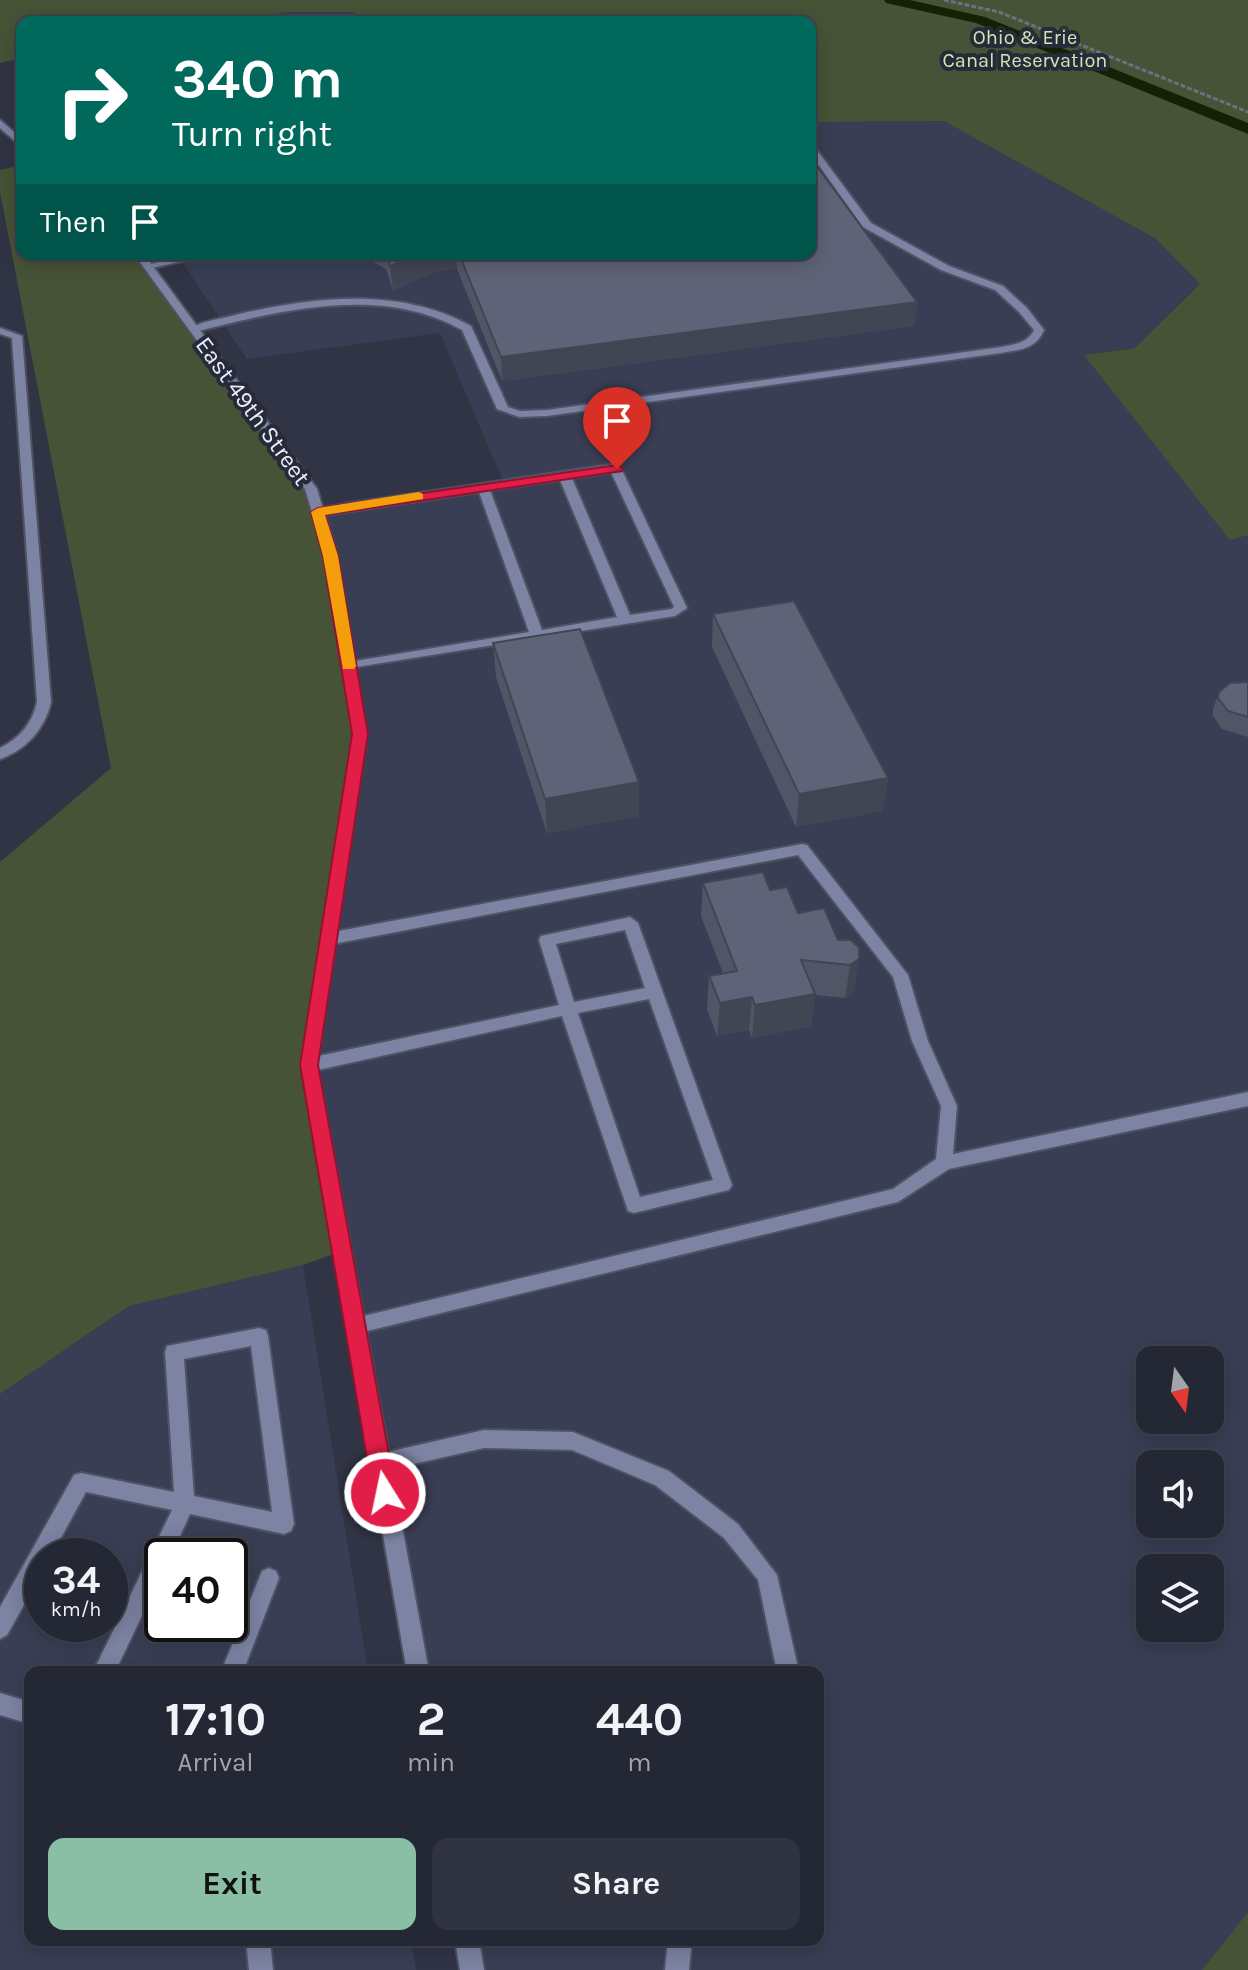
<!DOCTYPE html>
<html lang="en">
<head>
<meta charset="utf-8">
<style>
	body { margin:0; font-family:Karla,sans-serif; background:#303340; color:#f1f3f6; height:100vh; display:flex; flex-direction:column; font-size:30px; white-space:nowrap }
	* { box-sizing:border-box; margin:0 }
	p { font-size:26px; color:#a3a5ac }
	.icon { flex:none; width:44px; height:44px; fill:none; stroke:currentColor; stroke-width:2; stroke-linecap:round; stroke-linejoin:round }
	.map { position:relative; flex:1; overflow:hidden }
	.sheet { position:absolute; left:24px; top:1666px; width:800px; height:280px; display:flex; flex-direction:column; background:#242734; border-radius:16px; box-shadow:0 4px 20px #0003,0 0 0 2px #41444f }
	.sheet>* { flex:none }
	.hud { position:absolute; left:16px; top:16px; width:800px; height:244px; border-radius:16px; box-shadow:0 4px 20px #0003,0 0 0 2px #41444f; background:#00695c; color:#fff; overflow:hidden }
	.needle { width:52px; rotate:166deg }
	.buttons { position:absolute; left:1136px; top:1346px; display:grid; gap:16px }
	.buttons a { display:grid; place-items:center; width:88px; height:88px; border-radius:16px; background:#242734; box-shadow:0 4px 20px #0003,0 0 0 2px #41444f; font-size:40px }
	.speed { position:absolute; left:24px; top:1538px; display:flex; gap:16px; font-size:40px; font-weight:700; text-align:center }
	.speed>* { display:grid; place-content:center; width:104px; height:104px; border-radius:50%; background:#242734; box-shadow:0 4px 20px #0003,0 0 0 2px #41444f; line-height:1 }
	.speed small { font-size:20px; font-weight:400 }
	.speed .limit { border:4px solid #111; border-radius:12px; background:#fff; color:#111 }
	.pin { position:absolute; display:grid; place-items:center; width:68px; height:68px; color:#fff; margin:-82px -34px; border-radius:50% 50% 50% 0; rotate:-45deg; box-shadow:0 0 8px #0007 }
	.pin .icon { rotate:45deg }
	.me { position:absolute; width:88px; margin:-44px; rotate:350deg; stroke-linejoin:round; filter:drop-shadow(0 0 6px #0008) }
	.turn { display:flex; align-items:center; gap:28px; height:168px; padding:0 24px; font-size:36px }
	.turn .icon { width:104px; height:104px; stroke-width:2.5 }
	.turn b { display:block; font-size:56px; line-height:68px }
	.then { display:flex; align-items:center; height:76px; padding:0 24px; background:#0003; gap:16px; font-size:30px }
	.eta { display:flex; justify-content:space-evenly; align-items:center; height:136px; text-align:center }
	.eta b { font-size:48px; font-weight:700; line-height:56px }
	.action { display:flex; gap:16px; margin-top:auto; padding:16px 24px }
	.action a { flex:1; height:92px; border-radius:16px; background:#8abfa5; color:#111; font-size:32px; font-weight:700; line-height:92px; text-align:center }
	.action a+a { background:#303340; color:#f1f3f6 }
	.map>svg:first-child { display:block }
	.built { fill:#393e54; fill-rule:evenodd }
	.green { fill:#475336 }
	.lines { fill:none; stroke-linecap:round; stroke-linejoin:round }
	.canal { fill:#162004; fill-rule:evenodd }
	.service-casing { stroke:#4e5262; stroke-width:4 }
	.tertiary-casing { stroke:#4e5262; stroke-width:4 }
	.path { stroke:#6d707f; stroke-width:3; stroke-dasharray:5 2; stroke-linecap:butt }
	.service { fill:#7c83a3; fill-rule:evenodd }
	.tertiary { fill:#7c83a3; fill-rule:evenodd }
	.wall { fill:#525566 }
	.shaded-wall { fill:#424553 }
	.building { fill:#5f6377; stroke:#424553; stroke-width:2 }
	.route { fill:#e11d48; stroke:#92132f; stroke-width:2 }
	.slow { fill:#f59e0b }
	.labels { text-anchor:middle; stroke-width:8; stroke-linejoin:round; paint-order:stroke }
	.far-park-label { font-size:20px; fill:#cfe7ac; stroke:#272a3b }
	.street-label { font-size:24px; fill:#ebeef9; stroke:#272a3b }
</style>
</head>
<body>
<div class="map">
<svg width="1248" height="1970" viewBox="0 0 1248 1970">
	<rect width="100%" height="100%" fill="#303445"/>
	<g class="built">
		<path d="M289 12H354L367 22H181Z"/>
		<path d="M944 121 1156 239 1200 284 1135 348 1085 355 1248 532V1912L1202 1970H472L466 1940H818V1672H418L309 1065 318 512 346 501 502 479 440 333 247 359 177 254H810V122ZM1150 1360H1210V1420H1150ZM1150 1464H1210V1524H1150ZM1150 1568H1210V1628H1150Z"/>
		<path d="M303 1265 368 1672H30V1940H411L416 1970H0V1394L129 1306ZM42 1556H110V1624H42ZM162 1556H230V1624H162Z"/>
	</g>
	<g class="green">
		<path d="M0 0H1248V535L1230 540 1084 355 1135 348 1200 284 1156 239 944 121 810 122V22H367L353 12H289L200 22H22V58L0 63Z"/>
		<path d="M22 165V254H139L311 489 318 512 360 734 309 1065 342 1251 303 1265 129 1306 0 1394V862L111 768 0 192V170Z"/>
		<path d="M1248 1912V1970H1202Z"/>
	</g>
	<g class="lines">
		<path class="canal" d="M884 0H910L985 17 1248 123V134L976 23 886 3Z"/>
		<g class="service-casing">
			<g id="service">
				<path d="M339 17H342L344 22H336L335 19Z"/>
				<path d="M810 144 813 145 871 223 949 266 1003 286 1027 308 1044 330C1036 349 1020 350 1001 353L547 416 519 417 497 409 462 330C379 284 280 311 194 332L189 329C201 321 221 319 235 315 311 297 399 286 471 326L508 407 520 411 547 410 1001 347C1014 344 1027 344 1034 330L1019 312 995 290 941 270 863 227 810 153Z"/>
				<path d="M194 254H215L147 269 142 266Z"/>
				<path d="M0 328 22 336 51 702C45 729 26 750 0 759V748C20 738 32 724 37 702L12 338 0 334Z"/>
				<path d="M615 464 621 468 687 608 675 616 344 669 342 666 349 662 529 632 479 492 318 516 314 515V509ZM611 472 674 607 671 609 630 615 572 478ZM560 480 617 617 542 630 490 490Z"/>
				<path d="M802 844 807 845 908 975 928 1041 957 1106 953 1154 1248 1092V1106L949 1169 898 1202 355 1334 348 1332 346 1326 348 1320 355 1318 893 1189 936 1159 941 1106 912 1041 893 977 798 855 328 945 320 939 328 933Z"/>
				<path d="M630 917 638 923 732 1185 729 1190 634 1213 628 1211 562 1016 309 1072 303 1070 301 1065 303 1060 309 1058 559 1005 539 940 541 936ZM625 930 645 988 574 1002 556 944ZM649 999 713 1180 640 1197 578 1013Z"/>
				<path d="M259 1328 266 1330 268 1336 294 1524 291 1531 284 1534 190 1514 171 1556H162V1574L115 1672H93L172 1510 86 1492 51 1556H42V1573L7 1635 0 1639V1607L74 1475 81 1473 174 1492 165 1352 167 1346ZM251 1346 272 1512 194 1496 184 1359Z"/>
				<path d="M484 1430 573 1432 669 1471 738 1524 777 1575 799 1672H777L758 1580 724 1538 655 1485 572 1450 484 1448 379 1472 372 1470 369 1463 372 1456 379 1454Z"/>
				<path d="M269 1568 276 1571 279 1578 243 1672H221L262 1571Z"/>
				<path d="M0 1693 30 1702V1724L0 1715Z"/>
				<path d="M246 1940H270L273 1970H249Z"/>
				<path d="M668 1940H692L689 1970H665Z"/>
			</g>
		</g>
		<g class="tertiary-casing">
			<g id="tertiary">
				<path d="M0 120 22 139V147L0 128Z"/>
				<path d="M134 254H144L317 489 337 556 367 734 317 1065 429 1672H407L301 1065 353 734 325 556 305 489Z"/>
				<path d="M455 1940H479L484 1970H460Z"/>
			</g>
		</g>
		<path class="path" d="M944 0 999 12 1248 112"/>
		<use href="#service" class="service"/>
		<use href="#tertiary" class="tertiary"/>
	</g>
	<g class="wall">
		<path d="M364 254H810L917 302 914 326 502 381 457 269 435 272 393 290 386 269 364 257Z"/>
		<path d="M713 614 888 778 882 811 796 827 712 647Z"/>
		<path d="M493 643 639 816 547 833 496 677Z"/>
		<path d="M1248 682V737L1222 729 1213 716V709L1219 692Z"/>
		<path d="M703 883 770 890 798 913 838 940H851L854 992 845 998 815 995 811 1026 752 1038 749 1030 717 1036 707 1009 709 976 723 973 701 916Z"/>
	</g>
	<g class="shaded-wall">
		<path d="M419 254H456L457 269 435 272 393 290 390 266Z"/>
		<path d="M917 302 914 326 502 381 501 357Z"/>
		<path d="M888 778 882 811 796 827 799 794Z"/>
		<path d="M639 782V816L547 833 545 799Z"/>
		<path d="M859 959 854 992 845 998 850 965Z"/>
		<path d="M815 994 811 1026 752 1038 755 1005Z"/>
		<path d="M752 997 749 1030 717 1036 720 1003Z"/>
	</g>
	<g class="building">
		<path d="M810 157 917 302 501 357 459 254H810Z"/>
		<path d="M387 254H419L390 266Z"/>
		<path d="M794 601 888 778 799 794 713 614Z"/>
		<path d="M580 629 639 782 545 799 493 643Z"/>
		<path d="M1248 682V717L1228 711 1218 698 1219 692 1230 683Z"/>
		<path d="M763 872 770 890 787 887 798 913 824 908 838 940H851L859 948V959L850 965 801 960 815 994 755 1005 752 997 720 1003 709 976 737 971 703 883Z"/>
	</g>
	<path class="route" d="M617 465 624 469 622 471 325 515 338 556 368 734 318 1065 396 1493 393 1501 385 1504 377 1501 373 1493 300 1065 352 734 323 556 311 512 318 508Z"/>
	<path class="slow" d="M419 492 423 494V499L325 515 338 556 356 666 354 669H343L323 556 311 512 318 508Z"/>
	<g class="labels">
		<g class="far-park-label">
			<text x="1025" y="44">Ohio &amp; Erie<tspan x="1025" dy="23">Canal Reservation</tspan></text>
		</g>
		<g class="street-label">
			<text transform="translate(253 411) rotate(54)" y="8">East 49th Street</text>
		</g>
	</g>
</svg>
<div class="buttons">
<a><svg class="needle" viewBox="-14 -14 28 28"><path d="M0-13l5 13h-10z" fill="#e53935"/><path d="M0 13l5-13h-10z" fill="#a3a5ac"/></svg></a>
<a><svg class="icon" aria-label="sound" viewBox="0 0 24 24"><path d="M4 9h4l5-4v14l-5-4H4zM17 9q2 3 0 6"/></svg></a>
<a><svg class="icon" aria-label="layers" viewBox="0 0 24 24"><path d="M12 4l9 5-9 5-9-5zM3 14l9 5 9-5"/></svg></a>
</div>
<div class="speed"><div>34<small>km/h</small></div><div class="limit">40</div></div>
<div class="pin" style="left:617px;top:469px;background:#d93025"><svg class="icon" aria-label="arrive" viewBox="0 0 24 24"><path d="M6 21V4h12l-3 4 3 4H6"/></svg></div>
<svg class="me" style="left:385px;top:1493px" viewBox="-20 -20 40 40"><circle r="17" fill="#e11d48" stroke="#fff" stroke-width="3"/><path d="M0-11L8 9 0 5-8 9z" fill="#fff"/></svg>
<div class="hud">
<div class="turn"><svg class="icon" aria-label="right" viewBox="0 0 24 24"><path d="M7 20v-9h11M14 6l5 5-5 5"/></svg><div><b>340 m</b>Turn right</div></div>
<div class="then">Then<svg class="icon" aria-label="arrive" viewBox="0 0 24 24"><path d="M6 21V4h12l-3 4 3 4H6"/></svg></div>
</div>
<section class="sheet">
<div class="eta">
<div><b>17:10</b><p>Arrival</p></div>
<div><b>2</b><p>min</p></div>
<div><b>440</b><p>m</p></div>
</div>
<div class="action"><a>Exit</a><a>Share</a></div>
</section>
</div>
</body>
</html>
